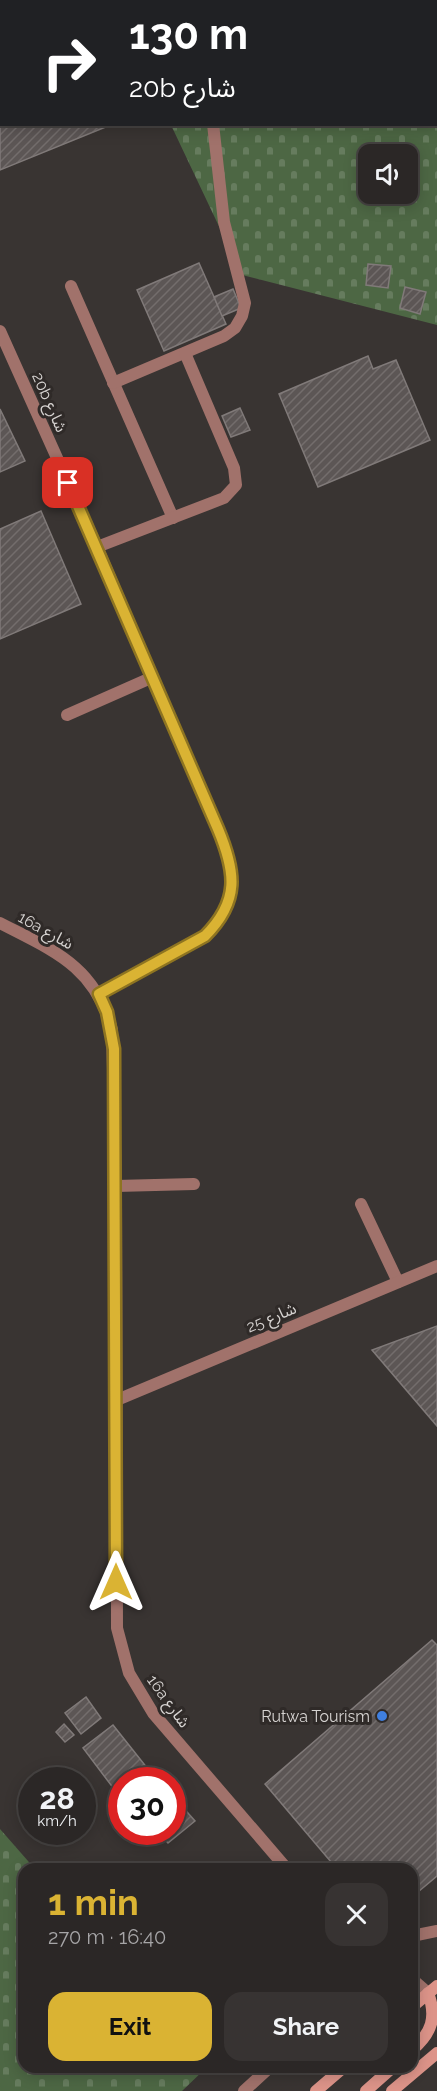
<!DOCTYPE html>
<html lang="en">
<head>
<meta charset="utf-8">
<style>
	body { margin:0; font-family:Raleway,"Noto Sans Arabic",sans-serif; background:#373332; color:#f1f3f6; height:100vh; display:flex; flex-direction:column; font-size:22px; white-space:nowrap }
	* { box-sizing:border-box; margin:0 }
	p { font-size:20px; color:#a6a5a7 }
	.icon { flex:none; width:33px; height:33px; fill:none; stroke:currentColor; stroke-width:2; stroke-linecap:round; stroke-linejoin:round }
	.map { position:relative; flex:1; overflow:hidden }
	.panel { position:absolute; left:18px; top:1863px; width:400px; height:210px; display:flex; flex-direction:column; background:#2b2726; border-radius:18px; box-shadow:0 3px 15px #0003,0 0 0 2px #474443 }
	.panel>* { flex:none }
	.guide { position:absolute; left:0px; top:0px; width:438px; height:126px; box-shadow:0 3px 15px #0003,0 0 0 2px #474443; background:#202124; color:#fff; overflow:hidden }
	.controls { position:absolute; left:358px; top:144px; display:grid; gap:12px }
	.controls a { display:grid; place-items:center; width:60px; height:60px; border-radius:12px; background:#2b2726; box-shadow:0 3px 15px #0003,0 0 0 2px #474443; font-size:30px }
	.speed { position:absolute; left:18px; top:1767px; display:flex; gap:12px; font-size:30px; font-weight:700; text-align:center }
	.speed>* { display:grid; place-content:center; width:78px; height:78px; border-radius:50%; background:#2b2726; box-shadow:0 3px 15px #0003,0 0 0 2px #474443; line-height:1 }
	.speed small { font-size:15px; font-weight:400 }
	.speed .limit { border:9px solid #d22; background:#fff; color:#111 }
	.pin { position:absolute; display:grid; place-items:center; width:51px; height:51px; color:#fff; margin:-26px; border-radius:12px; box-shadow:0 3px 9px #0006 }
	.me { position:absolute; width:66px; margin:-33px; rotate:0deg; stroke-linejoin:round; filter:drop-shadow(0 0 4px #0008) }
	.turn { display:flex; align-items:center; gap:21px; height:126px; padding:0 30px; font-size:27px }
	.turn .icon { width:78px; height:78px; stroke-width:2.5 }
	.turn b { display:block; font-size:42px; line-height:51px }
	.round { display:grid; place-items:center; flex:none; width:63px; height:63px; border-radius:18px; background:#373332 }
	.headline { display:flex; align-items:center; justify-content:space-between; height:102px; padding:0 30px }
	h1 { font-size:36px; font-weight:700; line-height:45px; color:#dab333 }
	.button { display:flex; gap:12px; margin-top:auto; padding:12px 30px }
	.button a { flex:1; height:69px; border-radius:18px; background:#dab333; color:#111; font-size:24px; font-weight:700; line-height:69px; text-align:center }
	.button a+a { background:#373332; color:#f1f3f6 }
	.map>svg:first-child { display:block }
	.cemetery { fill:url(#cemetery-stones); fill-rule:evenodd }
	.building { fill:url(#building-hatch); stroke:#807a79; stroke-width:1.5 }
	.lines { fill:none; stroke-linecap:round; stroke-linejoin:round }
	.lane { stroke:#a1726b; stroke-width:12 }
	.street { stroke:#a1726b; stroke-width:12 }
	.secondary { stroke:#dd9489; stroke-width:12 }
	.route-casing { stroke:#8e7421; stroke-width:15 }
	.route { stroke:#dab333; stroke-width:10 }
	.shop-dot { fill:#3f7fe0; stroke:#2f2a28; stroke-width:2 }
	.labels { text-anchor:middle; stroke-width:6; stroke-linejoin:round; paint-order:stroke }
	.street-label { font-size:16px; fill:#d6d3d1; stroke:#2f2a28 }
	.poi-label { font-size:16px; fill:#d6d3d1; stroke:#2f2a28; text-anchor:end }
</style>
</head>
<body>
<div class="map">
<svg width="437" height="2091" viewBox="0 0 437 2091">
	<defs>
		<pattern id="cemetery-stones" width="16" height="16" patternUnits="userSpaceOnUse" patternTransform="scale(1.5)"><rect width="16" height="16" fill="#4d6744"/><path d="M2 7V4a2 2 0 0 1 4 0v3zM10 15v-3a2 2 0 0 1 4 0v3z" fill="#667c5e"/></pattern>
		<pattern id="building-hatch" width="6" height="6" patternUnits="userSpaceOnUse" patternTransform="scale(1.5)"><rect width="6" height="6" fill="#5c5655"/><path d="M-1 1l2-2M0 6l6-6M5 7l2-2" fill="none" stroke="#736d6c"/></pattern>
	</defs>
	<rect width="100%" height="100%" fill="#393432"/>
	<g class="cemetery">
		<path d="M112 0H437V325L242 275 171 125 436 124V2ZM369 154H408V194H369Z"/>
		<path d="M0 1829 35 1869H24V2067H207L182 2091H0Z"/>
	</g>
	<g class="building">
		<path d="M0 0 76 2H2V124H113L0 170Z"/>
		<path d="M199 263 226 324 164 351 137 290Z"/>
		<path d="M368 264 391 266 388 288 366 285Z"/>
		<path d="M405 287 426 292 420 314 400 308Z"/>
		<path d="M233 289 241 308 222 316 214 297Z"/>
		<path d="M368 356 373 369 396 360 430 440 318 487 279 394Z"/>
		<path d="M240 408 250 430 231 437 222 416Z"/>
		<path d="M0 409 25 461 0 472Z"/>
		<path d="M41 511 81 604 0 639V529Z"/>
		<path d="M437 1326V1426L372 1350Z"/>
		<path d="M432 1640 437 1645V1876L412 1897V1869H337L265 1784Z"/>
		<path d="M86 1697 101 1718 81 1734 65 1713Z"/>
		<path d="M64 1724 74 1735 65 1742 56 1732Z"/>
		<path d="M113 1725 148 1769 132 1780H122V1789L117 1793 83 1748Z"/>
		<path d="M172 1795 195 1821 168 1843 158 1832H172Z"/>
		<path d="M84 1863 89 1869H77Z"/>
	</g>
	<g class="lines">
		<g class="lane">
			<path d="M172 0 173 2"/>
			<path d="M71 286 173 518"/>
			<path d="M113 383 224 336 235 328 242 316 245 303 224 222 213 124"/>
			<path d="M97 547 224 498 236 485 234 468 185 353"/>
			<path d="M67 715 153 677"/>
			<path d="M116 1186 194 1184"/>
			<path d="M361 1204 398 1282"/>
			<path d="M412 1936 437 1931"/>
			<path d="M244 2091 270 2067"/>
		</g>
		<g class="street">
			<path d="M0 331 97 547 227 851C236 885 230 911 205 936L99 994"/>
			<path d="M0 923C54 951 95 966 112 1030L116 1186 117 1628 129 1673 153 1713 287 1869"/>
			<path d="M117 1400 437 1266"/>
			<path d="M412 1979 428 1993"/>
		</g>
		<g class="secondary">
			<path d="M412 2007 437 1986"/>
			<path d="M412 2050C432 2033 437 2017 428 1993"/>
			<path d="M316 2091 344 2067"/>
			<path d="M366 2091 393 2067"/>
			<path d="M392 2091 437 2053"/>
		</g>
	</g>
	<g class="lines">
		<g class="route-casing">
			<path id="route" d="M68 483 218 829C236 872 240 901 205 936L99 994 107 1012 114 1049 116 1582"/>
		</g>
		<use href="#route" class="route"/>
	</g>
	<circle class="shop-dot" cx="382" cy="1716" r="6"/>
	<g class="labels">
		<g class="street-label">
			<text transform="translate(50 402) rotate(66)" y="6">20b شارع</text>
			<text transform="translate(46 930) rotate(29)" y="6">16a شارع</text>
			<text transform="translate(271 1317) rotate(-23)" y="6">شارع 25</text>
			<text transform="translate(169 1701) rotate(54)" y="6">16a شارع</text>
		</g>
		<g class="poi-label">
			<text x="370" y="1722">Rutwa Tourism</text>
		</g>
	</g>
</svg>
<div class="controls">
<a><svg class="icon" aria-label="sound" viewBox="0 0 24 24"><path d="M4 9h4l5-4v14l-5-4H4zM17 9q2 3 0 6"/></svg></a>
</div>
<div class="speed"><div>28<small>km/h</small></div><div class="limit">30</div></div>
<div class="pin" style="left:68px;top:483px;background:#d93025"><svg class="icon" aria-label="arrive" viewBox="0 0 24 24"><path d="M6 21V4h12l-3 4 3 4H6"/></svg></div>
<svg class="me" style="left:116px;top:1582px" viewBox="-20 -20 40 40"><path d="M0-17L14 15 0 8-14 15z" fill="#dab333" stroke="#fff" stroke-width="4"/></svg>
<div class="guide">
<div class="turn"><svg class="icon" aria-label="right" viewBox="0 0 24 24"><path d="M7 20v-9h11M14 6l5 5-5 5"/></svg><div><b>130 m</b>20b شارع</div></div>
</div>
<section class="panel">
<div class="headline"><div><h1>1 min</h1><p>270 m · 16:40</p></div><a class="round"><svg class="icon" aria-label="close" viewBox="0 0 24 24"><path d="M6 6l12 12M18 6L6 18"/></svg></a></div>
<div class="button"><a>Exit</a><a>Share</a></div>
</section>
</div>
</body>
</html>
